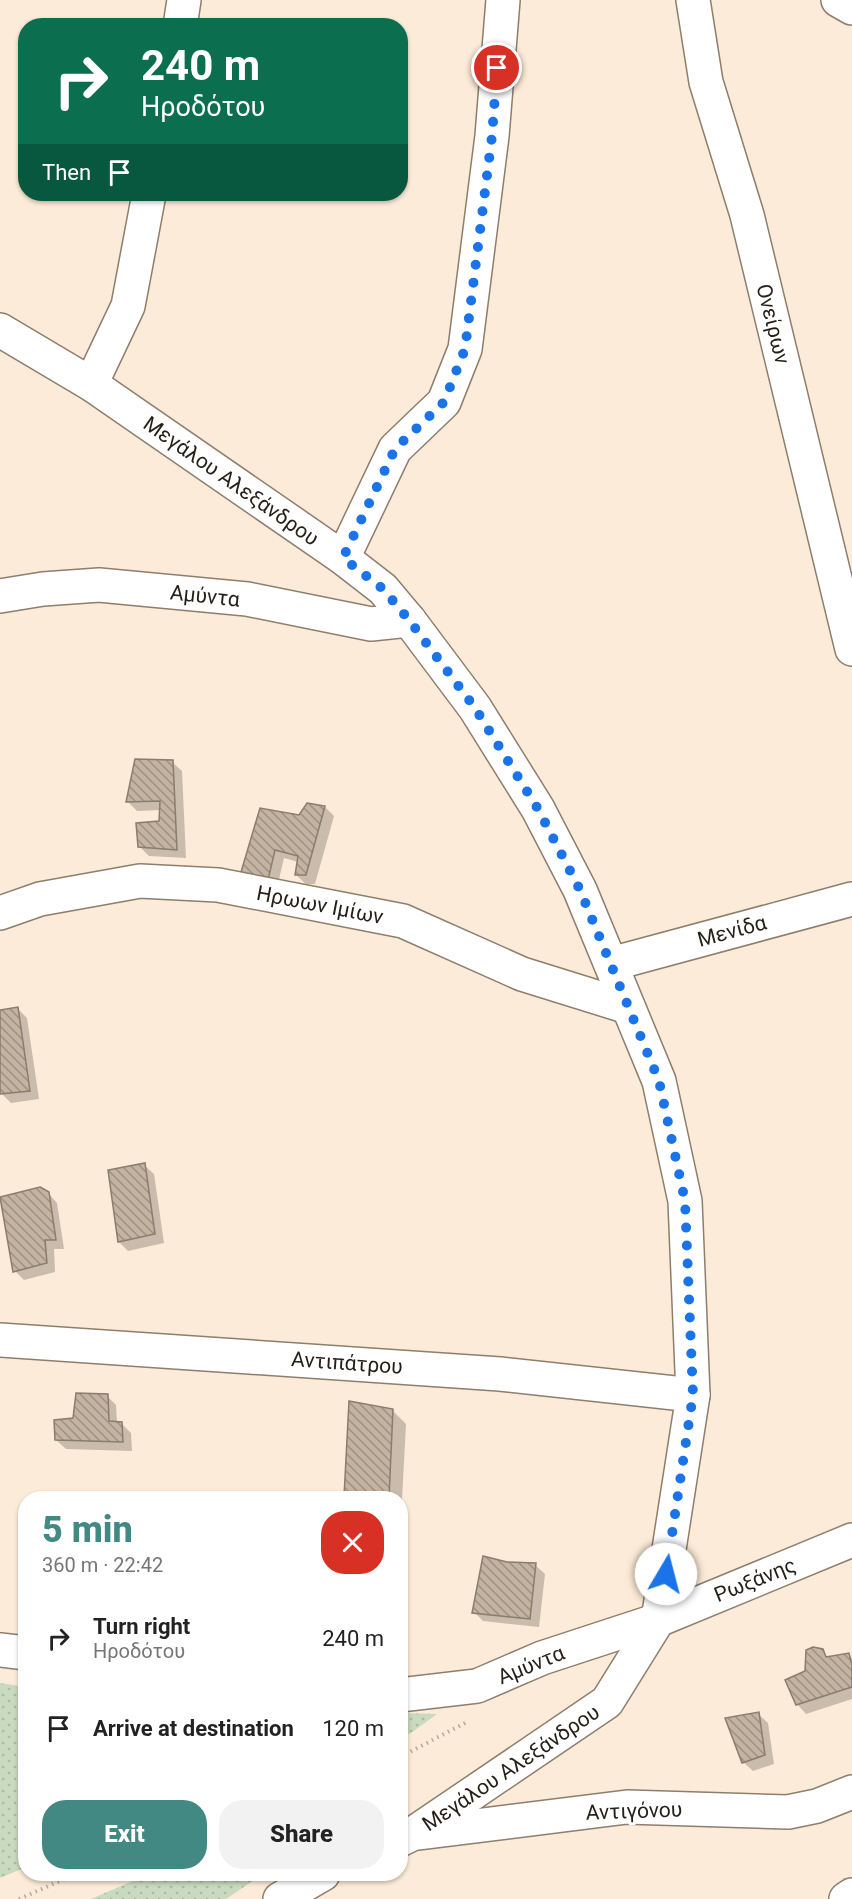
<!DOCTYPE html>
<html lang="en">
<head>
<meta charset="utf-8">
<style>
	body { margin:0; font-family:Roboto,sans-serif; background:#f2f2f2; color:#222; height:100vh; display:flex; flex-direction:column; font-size:22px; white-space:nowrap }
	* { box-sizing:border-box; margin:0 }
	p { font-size:20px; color:#767676 }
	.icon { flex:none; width:33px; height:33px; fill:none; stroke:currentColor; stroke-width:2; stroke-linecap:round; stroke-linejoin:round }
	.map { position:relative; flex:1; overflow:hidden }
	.sheet { position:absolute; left:18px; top:1491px; width:390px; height:390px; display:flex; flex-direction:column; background:#fff; border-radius:24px; box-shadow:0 2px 4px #0004 }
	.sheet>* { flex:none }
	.hud { position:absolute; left:18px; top:18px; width:390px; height:183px; border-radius:24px; box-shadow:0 2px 4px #0004; background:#0b6e4f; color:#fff; overflow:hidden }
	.pin { position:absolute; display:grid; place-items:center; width:51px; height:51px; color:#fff; margin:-26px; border:3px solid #fff; border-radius:50%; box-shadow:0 2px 6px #0007 }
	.me { position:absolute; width:66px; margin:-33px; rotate:8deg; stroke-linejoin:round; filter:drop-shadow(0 0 4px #0008) }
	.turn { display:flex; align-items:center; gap:21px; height:126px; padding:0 24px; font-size:27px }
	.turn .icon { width:78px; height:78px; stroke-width:2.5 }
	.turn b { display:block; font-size:42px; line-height:51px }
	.then { display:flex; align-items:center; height:57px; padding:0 24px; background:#0003; gap:12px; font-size:22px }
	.round { display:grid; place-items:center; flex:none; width:63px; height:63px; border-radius:24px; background:#f2f2f2 }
	.summary { display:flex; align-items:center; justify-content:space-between; height:102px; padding:0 24px }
	h1 { font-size:36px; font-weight:800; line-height:45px; color:#428983 }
	.primary-button { display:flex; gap:12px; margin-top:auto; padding:12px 24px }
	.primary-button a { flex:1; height:69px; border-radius:24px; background:#428983; color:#fff; font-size:24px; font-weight:800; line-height:69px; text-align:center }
	.primary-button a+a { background:#f2f2f2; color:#222 }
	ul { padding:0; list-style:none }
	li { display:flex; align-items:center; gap:18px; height:90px; padding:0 24px }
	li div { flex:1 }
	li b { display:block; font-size:22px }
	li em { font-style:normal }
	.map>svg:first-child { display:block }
	.park { fill:url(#park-dots) }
	.shadow { fill:#0003 }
	.building { fill:url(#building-back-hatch); stroke:#8b7c6b; stroke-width:1.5 }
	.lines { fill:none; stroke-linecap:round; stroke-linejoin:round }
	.minor-casing { stroke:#8d7e6d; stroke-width:36 }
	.path { stroke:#b7a99a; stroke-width:4; stroke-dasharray:1.5 4.5; stroke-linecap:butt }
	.minor { stroke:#fff; stroke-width:33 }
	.route { stroke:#1a73e8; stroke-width:10; stroke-dasharray:0 18 }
	.labels { text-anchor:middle; stroke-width:6; stroke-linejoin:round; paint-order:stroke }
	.street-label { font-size:21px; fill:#251f18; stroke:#fff }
</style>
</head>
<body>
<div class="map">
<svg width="852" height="1899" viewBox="0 0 852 1899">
	<defs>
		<pattern id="park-dots" width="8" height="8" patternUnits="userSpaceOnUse" patternTransform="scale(1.5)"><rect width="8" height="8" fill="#c9dabe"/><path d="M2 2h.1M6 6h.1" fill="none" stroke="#acbba3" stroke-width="1.8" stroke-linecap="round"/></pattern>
		<pattern id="building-back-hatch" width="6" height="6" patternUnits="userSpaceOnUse" patternTransform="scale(1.5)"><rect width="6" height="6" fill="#c3b3a1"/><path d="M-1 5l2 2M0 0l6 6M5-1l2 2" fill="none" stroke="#9e9182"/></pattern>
	</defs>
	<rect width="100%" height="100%" fill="#fcebd8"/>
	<g class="park">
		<path d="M0 1683 25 1687 26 1867 0 1878Z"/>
		<path d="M401 1713 437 1714 411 1733 401 1736Z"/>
		<path d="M149 1874H263L226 1899H91Z"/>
	</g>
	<g class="shadow">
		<path d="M172 762 182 771 186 858 149 856 139 846 160 823 161 810 137 811 128 802Z"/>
		<path d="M307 805 325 807 334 816 315 884H306L296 875 298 862 284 858 277 888 252 881 243 872 300 816Z"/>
		<path d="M18 1009 27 1018 39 1099 11 1103 0 1092V1011Z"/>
		<path d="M144 1165 154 1174 164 1243 128 1251 119 1242Z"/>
		<path d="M48 1193 57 1203 64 1249H54L55 1272 24 1280 15 1271Z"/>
		<path d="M107 1396 116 1405 117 1423H121L131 1433 132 1451 66 1449 56 1440Z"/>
		<path d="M393 1411 406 1424 401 1519 400 1498 346 1496Z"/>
		<path d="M507 1563 535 1565 545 1574 539 1627 483 1621 474 1612Z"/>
		<path d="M822 1651 829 1658 848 1655 852 1658V1699L806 1714 797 1704 806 1672Z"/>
		<path d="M758 1714 768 1723 774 1764 753 1771 743 1762Z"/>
	</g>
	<g class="building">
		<path d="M135 759 173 760 177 850 138 847 136 823 159 821 160 801 126 802Z"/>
		<path d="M307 803 325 806 306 875H295L298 856 275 850 268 880 241 872 260 808 299 815Z"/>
		<path d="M18 1007 30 1091 0 1094V1010Z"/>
		<path d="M145 1163 155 1234 118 1242 108 1170Z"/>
		<path d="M40 1187 49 1192 56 1240H45L47 1263 13 1272 0 1197Z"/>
		<path d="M76 1393 108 1394 109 1421 122 1422 123 1442 55 1440 54 1420 73 1418Z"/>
		<path d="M349 1401 393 1409 389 1498 344 1497Z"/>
		<path d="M483 1556 507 1562 536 1563 530 1619 472 1613Z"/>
		<path d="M813 1647 823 1649 826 1657 849 1653 852 1665V1687L796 1705 785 1680 805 1671 806 1650Z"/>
		<path d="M759 1712 765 1755 742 1763 725 1718Z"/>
	</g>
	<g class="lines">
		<g class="minor-casing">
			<g id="minor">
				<path d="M693 0 706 82 747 215 852 649"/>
				<path d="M838 0 852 8"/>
				<path d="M180 26 184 0"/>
				<path d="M0 330 91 384 343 558 383 589 409 620 475 708 538 809 580 890 659 1081 685 1201 693 1395 658 1620 607 1702 414 1833 400 1840"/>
				<path d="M91 384 128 306 149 194"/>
				<path d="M343 558 395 449 444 402 465 349 492 136 503 0"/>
				<path d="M0 596 43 589 99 585 247 599 371 624 409 620"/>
				<path d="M0 913 40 899 140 881 218 885 403 921 522 974 628 1007"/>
				<path d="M611 964 852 899"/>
				<path d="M0 1340 500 1374 693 1395"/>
				<path d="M0 1650 26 1653"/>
				<path d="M400 1695 477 1686 542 1658 658 1620 852 1540"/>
				<path d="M419 1833 627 1807 788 1812 817 1806 852 1792"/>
				<path d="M280 1899 323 1874"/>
				<path d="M846 1899 852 1895"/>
			</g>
		</g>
		<g class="path">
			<path d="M400 1757 469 1721"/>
			<path d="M19 1899 76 1874"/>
		</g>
		<use href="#minor" class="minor"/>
	</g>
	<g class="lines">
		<path class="route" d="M497 68 492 136 465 349 444 402 395 449 343 558 383 589 409 620 475 708 538 809 580 890 659 1081 685 1201 693 1395 666 1574"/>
	</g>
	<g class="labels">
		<g class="street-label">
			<text transform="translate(773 324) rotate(76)" y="7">Ονείρων</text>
			<text transform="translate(231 481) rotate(35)" y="7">Μεγάλου Αλεξάνδρου</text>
			<text transform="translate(205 596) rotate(6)" y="7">Αμύντα</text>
			<text transform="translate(320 905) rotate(11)" y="7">Ηρωων Ιμίων</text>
			<text transform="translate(732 931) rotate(-15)" y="7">Μενίδα</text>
			<text transform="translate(347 1363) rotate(4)" y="7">Αντιπάτρου</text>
			<text transform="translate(755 1580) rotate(-22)" y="7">Ρωξάνης</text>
			<text transform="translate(531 1665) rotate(-22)" y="7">Αμύντα</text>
			<text transform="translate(511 1768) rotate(-34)" y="7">Μεγάλου Αλεξάνδρου</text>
			<text transform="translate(634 1811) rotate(-2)" y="7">Αντιγόνου</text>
		</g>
	</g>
</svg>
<div class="pin" style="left:497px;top:68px;background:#d93025"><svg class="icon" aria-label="arrive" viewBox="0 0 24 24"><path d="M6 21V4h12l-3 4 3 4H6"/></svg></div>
<svg class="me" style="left:666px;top:1574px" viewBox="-20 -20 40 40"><circle r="19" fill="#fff"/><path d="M0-13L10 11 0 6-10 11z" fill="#1a73e8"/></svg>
<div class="hud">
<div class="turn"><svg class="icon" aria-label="right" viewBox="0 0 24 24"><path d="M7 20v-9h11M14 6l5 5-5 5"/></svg><div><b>240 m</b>Ηροδότου</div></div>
<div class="then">Then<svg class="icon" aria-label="arrive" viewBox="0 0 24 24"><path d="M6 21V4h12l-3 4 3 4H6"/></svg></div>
</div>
<section class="sheet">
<div class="summary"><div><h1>5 min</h1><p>360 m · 22:42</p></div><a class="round" style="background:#d93025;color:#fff"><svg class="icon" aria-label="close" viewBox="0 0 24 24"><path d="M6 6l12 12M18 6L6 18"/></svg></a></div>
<ul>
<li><svg class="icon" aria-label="right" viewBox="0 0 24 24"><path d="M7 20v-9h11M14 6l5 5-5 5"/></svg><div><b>Turn right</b><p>Ηροδότου</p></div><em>240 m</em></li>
<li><svg class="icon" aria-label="arrive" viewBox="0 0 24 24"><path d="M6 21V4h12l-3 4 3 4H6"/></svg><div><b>Arrive at destination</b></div><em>120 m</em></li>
</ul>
<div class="primary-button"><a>Exit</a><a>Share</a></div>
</section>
</div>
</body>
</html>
